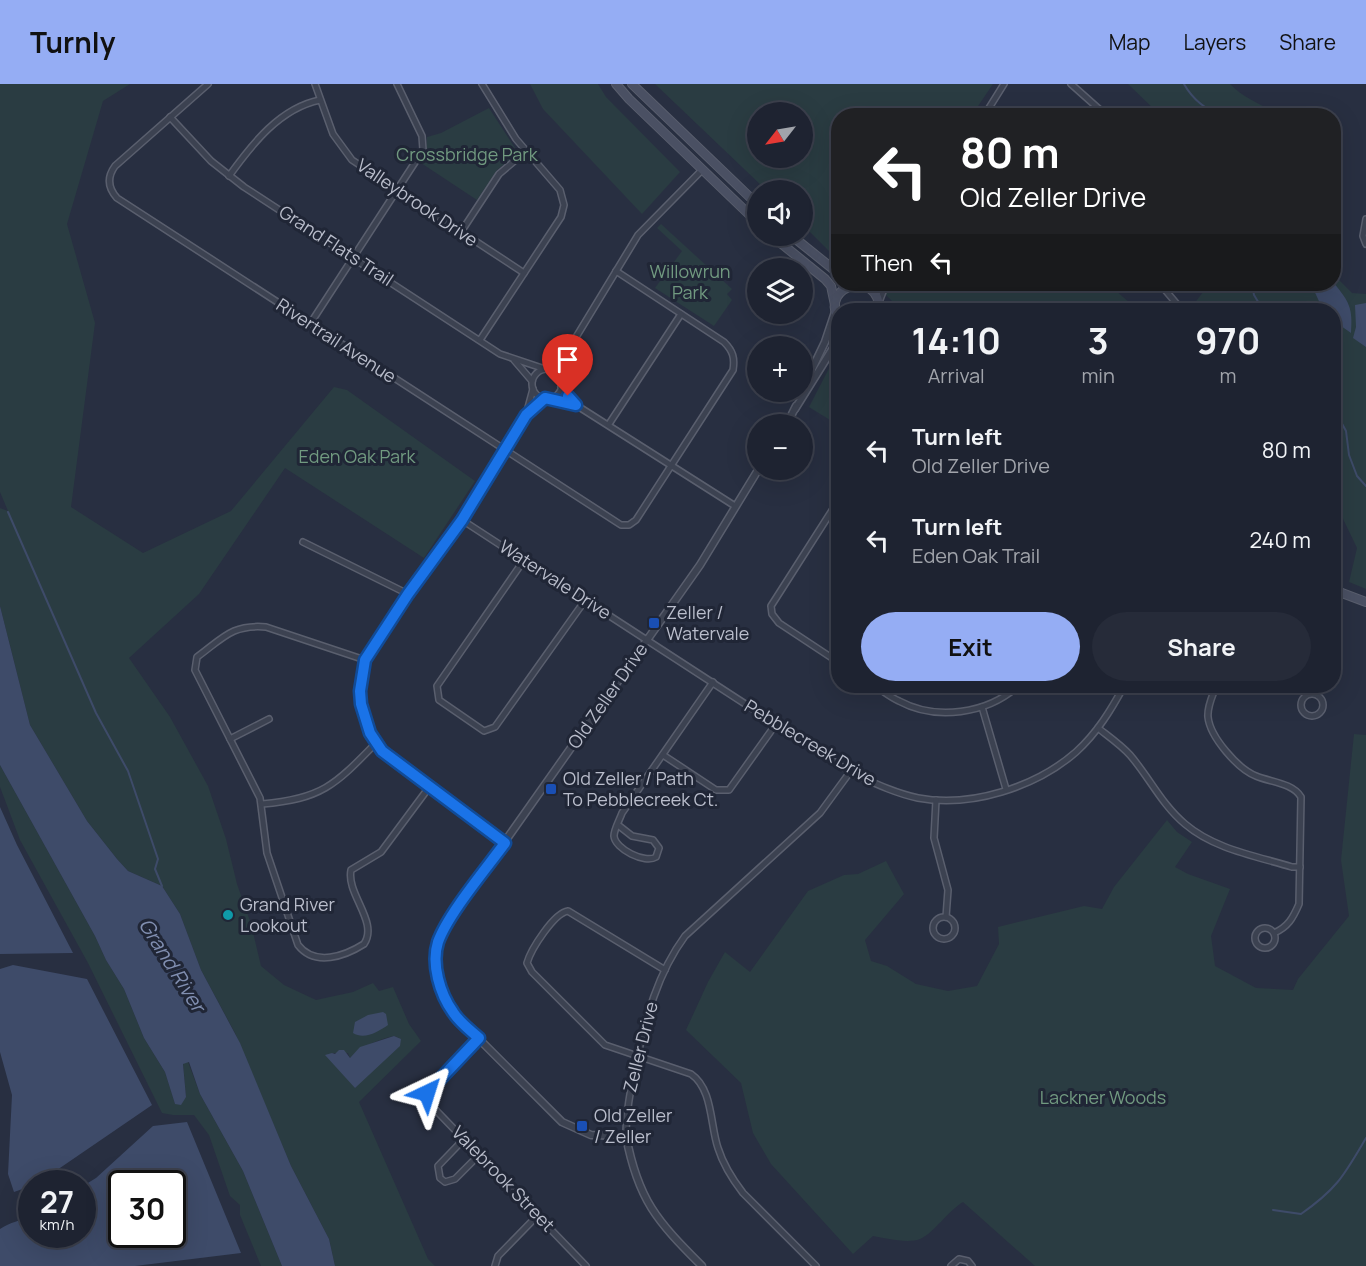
<!DOCTYPE html>
<html lang="en">
<head>
<meta charset="utf-8">
<style>
	body { margin:0; font-family:Manrope,sans-serif; background:#262b39; color:#f1f3f6; height:100vh; display:flex; flex-direction:column; font-size:22px; white-space:nowrap }
	* { box-sizing:border-box; margin:0 }
	p { font-size:20px; color:#a1a4ab }
	.icon { flex:none; width:33px; height:33px; fill:none; stroke:currentColor; stroke-width:2; stroke-linecap:round; stroke-linejoin:round }
	.map { position:relative; flex:1; overflow:hidden }
	.panel { position:absolute; left:831px; top:219px; width:510px; height:390px; display:flex; flex-direction:column; background:#1e2331; border-radius:24px; box-shadow:0 6px 24px #0002,0 0 0 2px #3c404d }
	.panel>* { flex:none }
	.hud { position:absolute; left:831px; top:24px; width:510px; height:183px; border-radius:24px; box-shadow:0 6px 24px #0002,0 0 0 2px #3c404d; background:#202124; color:#fff; overflow:hidden }
	.needle { width:39px; rotate:239deg }
	.tools { position:absolute; left:747px; top:18px; display:grid; gap:12px }
	.tools a { display:grid; place-items:center; width:66px; height:66px; border-radius:50%; background:#1e2331; box-shadow:0 6px 24px #0002,0 0 0 2px #3c404d; font-size:30px }
	.speed { position:absolute; left:18px; top:1086px; display:flex; gap:12px; font-size:30px; font-weight:700; text-align:center }
	.speed>* { display:grid; place-content:center; width:78px; height:78px; border-radius:50%; background:#1e2331; box-shadow:0 6px 24px #0002,0 0 0 2px #3c404d; line-height:1 }
	.speed small { font-size:15px; font-weight:400 }
	.speed .limit { border:3px solid #111; border-radius:9px; background:#fff; color:#111 }
	.pin { position:absolute; display:grid; place-items:center; width:51px; height:51px; color:#fff; margin:-62px -26px; border-radius:50% 50% 50% 0; rotate:-45deg; box-shadow:0 0 6px #0007 }
	.pin .icon { rotate:45deg }
	.me { position:absolute; width:66px; margin:-33px; rotate:41deg; stroke-linejoin:round; filter:drop-shadow(0 0 4px #0008) }
	.turn { display:flex; align-items:center; gap:21px; height:126px; padding:0 30px; font-size:27px }
	.turn .icon { width:78px; height:78px; stroke-width:2.5 }
	.turn b { display:block; font-size:42px; line-height:51px }
	.then { display:flex; align-items:center; height:57px; padding:0 30px; background:#0003; gap:12px; font-size:22px }
	.eta { display:flex; justify-content:space-evenly; align-items:center; height:102px; text-align:center }
	.eta b { font-size:36px; font-weight:700; line-height:42px }
	.action { display:flex; gap:12px; margin-top:auto; padding:12px 30px }
	.action a { flex:1; height:69px; border-radius:36px; background:#95adf4; color:#111; font-size:24px; font-weight:700; line-height:69px; text-align:center }
	.action a+a { background:#262b39; color:#f1f3f6 }
	ul { padding:0; list-style:none }
	li { display:flex; align-items:center; gap:18px; height:90px; padding:0 30px }
	li div { flex:1 }
	li b { display:block; font-size:22px }
	li em { font-style:normal }
	header { display:flex; align-items:center; gap:36px; box-sizing:border-box; height:84px; padding:0 30px; background:#95adf4; color:#111 }
	header strong { font-size:28px }
	nav { display:flex; gap:33px; margin-inline-start:auto; font-size:21px }
	.map>svg:first-child { display:block }
	.green { fill:#2a3c42; fill-rule:evenodd }
	.water { fill:#3e4b69; fill-rule:evenodd }
	.lines { fill:none; stroke-linecap:round; stroke-linejoin:round }
	.stream { stroke:#3e4b69; stroke-width:2 }
	.minor-casing { stroke:#5a5f6e; stroke-width:8 }
	.tertiary-casing { stroke:#5a5f6e; stroke-width:9 }
	.secondary-casing { stroke:#5a5f6e; stroke-width:10 }
	.minor { stroke:#3c4251; stroke-width:5 }
	.tertiary { stroke:#3c4251; stroke-width:6 }
	.secondary { stroke:#4a5063; stroke-width:8 }
	.route-casing { stroke:#114b97; stroke-width:15 }
	.route { stroke:#1a73e8; stroke-width:10 }
	.transit-dot { fill:#1a4fb4; stroke:#202636; stroke-width:2 }
	.culture-dot { fill:#0f9aa8; stroke:#202636; stroke-width:2 }
	.labels { text-anchor:middle; stroke-width:6; stroke-linejoin:round; paint-order:stroke }
	.park-label { font-size:18px; fill:#719a80; stroke:#202636 }
	.street-label { font-size:18px; fill:#b9bdcb; stroke:#202636 }
	.poi-label { font-size:18px; fill:#b9bdcb; stroke:#202636; text-anchor:start }
	.water-label { font-size:20px; font-style:italic; fill:#818fb1; stroke:#202636 }
</style>
</head>
<body>
<header>
<strong>Turnly</strong>
<nav><a>Map</a><a>Layers</a><a>Share</a></nav>
</header>
<div class="map">
<svg width="1366" height="1182" viewBox="0 0 1366 1182">
	<rect width="100%" height="100%" fill="#282f41"/>
	<g class="green">
		<path d="M0 0H130L103 17 67 140 95 239 71 423 143 469 231 427 334 303 347 306 475 397 424 474 285 384 199 510 129 574 170 633 208 702 226 755 237 800 251 840 261 882 284 901 316 916 353 908 373 899 379 907 393 903 409 940 421 957 359 1018 428 1175 435 1182H335L329 1155 291 1082 235 949 201 886 180 830 162 802 128 787 117 775 87 737 30 641 0 522V424L8 427 0 408ZM394 952 399 954 355 1004 331 969H348L350 974C360 963 379 955 394 952Z"/>
		<path d="M530 0H598L606 13 680 88 642 130 543 25Z"/>
		<path d="M655 0H993L972 31 838 32V176L803 141 802 106H766ZM758 28H802V74H758Z"/>
		<path d="M1128 0H1230C1243 14 1262 20 1278 31H1160Z"/>
		<path d="M489 24 515 64 514 72 497 86 477 116 421 79 426 70 427 53 441 49Z"/>
		<path d="M661 140 732 205 727 210 732 216 714 242 655 204 682 167 657 144Z"/>
		<path d="M1334 191 1352 209 1366 210V505L1349 498 1357 464 1334 416V226H1198L1194 220 1203 208H1207L1209 200H1334Z"/>
		<path d="M885 200H1108L1138 226H896L895 220 885 210Z"/>
		<path d="M838 267V341L809 323Z"/>
		<path d="M1354 650 1366 651V1182H1035L963 1118C948 1127 934 1149 920 1155 907 1160 886 1154 873 1152L853 1170 771 1080 753 1049 741 999 686 946 708 898 725 868 750 888 808 807 844 791 858 790 886 777 904 810 865 856 871 877 887 882 916 900 948 907 977 902 999 860 998 843 1084 822 1102 825 1114 803 1167 736 1177 748 1192 758 1175 783 1188 790 1230 805 1211 852 1215 882 1256 904 1293 906 1298 895 1349 832 1341 776Z"/>
		<path d="M0 681 95 852 106 876 124 905 144 954 165 988 175 1020 186 1013 183 979 188 978 200 1010 243 1087 282 1182H261L240 1131V1121L230 1112 209 1051 194 1031H173L162 1029 88 879 20 756 0 703Z"/>
	</g>
	<g class="water">
		<path d="M1334 199C1349 218 1353 223 1351 249L1334 237V226H1323L1312 202V200Z"/>
		<path d="M1366 219V263L1353 254 1356 243 1355 221Z"/>
		<path d="M0 522 30 641 87 737 117 775 128 787 162 802 180 830 201 886 240 959 291 1082 329 1155 335 1182H282L243 1087 200 1010 189 978 183 980 186 1013 181 1021 175 1020 165 988 144 954 124 905 106 876 95 852 0 681Z"/>
		<path d="M0 723 17 761 73 869 0 870Z"/>
		<path d="M13 881 87 895 152 1021 38 1099 32 1100 31 1102 14 1108 8 1090 12 1011 0 968V885Z"/>
		<path d="M383 928 386 930 388 941C378 948 364 956 353 949L355 938 368 931Z"/>
		<path d="M394 952 401 955 400 962 355 1004 325 971 332 969 335 970 339 966H344L350 974 360 963Z"/>
		<path d="M187 1038 241 1169 135 1182H0V1145C10 1138 21 1137 31 1131L32 1150H82L83 1102 96 1094 153 1042ZM122 1100H172V1150H122Z"/>
	</g>
	<g class="lines">
		<g class="stream">
			<path d="M1184 0C1193 16 1206 26 1223 32"/>
			<path d="M1252 200 1254 211 1263 226"/>
			<path d="M1334 297 1341 304 1340 336 1346 347 1349 371 1357 392 1366 402"/>
			<path d="M8 428 96 629 128 687 158 775 155 785 162 802"/>
			<path d="M1273 1126 1301 1130C1338 1104 1344 1091 1366 1054"/>
		</g>
		<g class="minor-casing">
			<g id="minor">
				<path d="M208 0 115 82C107 93 108 104 117 114L621 441H629L636 436 733 286C735 274 733 267 724 258L616 187"/>
				<path d="M315 0 333 50 352 76 524 189"/>
				<path d="M1071 0 1107 32"/>
				<path d="M984 32 1004 0"/>
				<path d="M170 33 211 77 244 103 500 270 545 285"/>
				<path d="M229 92C252 60 280 24 320 16"/>
				<path d="M1366 135 1363 152 1366 160"/>
				<path d="M461 148 499 90 525 68"/>
				<path d="M1160 200 1182 226"/>
				<path d="M879 218 886 200"/>
				<path d="M310 240 423 66 422 52 397 0"/>
				<path d="M480 256 561 133 564 121 560 106 516 55 482 0"/>
				<path d="M514 276 532 297"/>
				<path d="M550 285 566 269"/>
				<circle cx="547" cy="300" r="15"/>
				<path d="M560 292 567 268 638 151 702 86"/>
				<path d="M561 303 576 321 735 422"/>
				<path d="M552 315 575 320"/>
				<path d="M527 330 545 314"/>
				<path d="M609 340 681 230"/>
				<path d="M838 417 771 522 772 530 779 539 838 578"/>
				<path d="M462 436 850 688C872 698 894 709 918 714 971 724 1036 703 1076 668 1097 649 1111 626 1124 602"/>
				<path d="M303 458 408 510"/>
				<path d="M524 476 437 602 439 616 484 647 495 643 586 515"/>
				<path d="M365 576 266 543C232 540 223 554 197 573L195 586 260 714 267 769 298 861C315 883 345 872 364 860 379 838 346 810 351 786L381 768 430 702"/>
				<path d="M875 602C883 607 890 613 899 617 936 637 987 630 1018 602"/>
				<path d="M1216 602C1213 611 1207 622 1208 633 1210 653 1238 685 1256 692 1270 698 1293 699 1301 713L1299 820C1293 834 1288 843 1274 849"/>
				<circle cx="1312" cy="621" r="11"/>
				<path d="M1317 611 1320 602"/>
				<path d="M982 623 1006 705"/>
				<path d="M1098 644C1108 652 1121 661 1130 671 1149 693 1162 721 1185 740 1214 765 1256 772 1292 783H1300"/>
				<path d="M230 655 269 635"/>
				<path d="M663 671 716 706H729L776 640"/>
				<path d="M936 716 934 754 948 806 946 833"/>
				<path d="M262 720C322 715 335 701 376 659"/>
				<path d="M618 741 632 752 653 756 659 764 656 773C645 780 615 765 614 752 614 745 620 735 622 729L713 598"/>
				<path d="M505 760 382 667 376 659 364 634 360 607 363 582 370 567 485 399 526 331 533 305"/>
				<circle cx="944" cy="844" r="11"/>
				<circle cx="1265" cy="854" r="10"/>
				<path d="M665 886 568 827C554 829 531 865 527 879L532 888 605 961 691 990C713 1005 710 1041 718 1064 723 1080 733 1096 743 1109L816 1182"/>
				<path d="M479 954 428 1006V1018L586 1182"/>
				<path d="M626 1052C626 1027 631 1004 636 979 646 934 657 890 685 852L820 729 850 688"/>
				<path d="M464 1055 438 1082 440 1094 445 1098 455 1095 479 1071"/>
				<path d="M495 1182 498 1172 538 1131"/>
				<path d="M951 1182 959 1175 968 1177 972 1182"/>
			</g>
		</g>
		<g class="tertiary-casing">
			<g id="tertiary">
				<path d="M802 306 825 258 835 228"/>
				<path d="M795 325 838 256"/>
				<path d="M787 340 796 322"/>
				<path d="M702 1182C657 1137 638 1116 626 1052L591 1051 562 1038 452 928C436 895 430 876 446 841L700 481 758 386"/>
			</g>
		</g>
		<g class="secondary-casing">
			<g id="secondary">
				<path d="M616 0 629 15 758 139"/>
				<path d="M632 0 758 121"/>
				<path d="M772 152 825 195 831 202 835 221"/>
				<path d="M792 152 838 189"/>
				<path d="M838 235C820 199 881 186 879 226"/>
				<path d="M1334 506 1366 518"/>
			</g>
		</g>
		<use href="#minor" class="minor"/>
		<use href="#tertiary" class="tertiary"/>
		<use href="#secondary" class="secondary"/>
	</g>
	<g class="lines">
		<g class="route-casing">
			<path id="route" d="M427 1009 479 954C470 946 459 938 453 928 440 910 431 880 438 858 448 830 486 785 505 759L382 667 370 649 361 620 360 607 365 576 408 510 462 436 526 331 545 314 576 321 568 312"/>
		</g>
		<use href="#route" class="route"/>
	</g>
	<g class="transit-dot">
		<rect x="648" y="533" width="12" height="12" rx="3"/>
		<rect x="545" y="699" width="12" height="12" rx="3"/>
		<rect x="576" y="1036" width="12" height="12" rx="3"/>
	</g>
	<circle class="culture-dot" cx="228" cy="831" r="6"/>
	<g class="labels">
		<g class="park-label">
			<text x="467" y="77">Crossbridge Park</text>
			<text x="690" y="194">Willowrun<tspan x="690" dy="21">Park</tspan></text>
			<text x="357" y="379">Eden Oak Park</text>
			<text x="1103" y="1020">Lackner Woods</text>
		</g>
		<g class="street-label">
			<text transform="translate(417 119) rotate(34)" y="6">Valleybrook Drive</text>
			<text transform="translate(336 162) rotate(33)" y="6">Grand Flats Trail</text>
			<text transform="translate(336 257) rotate(33)" y="6">Rivertrail Avenue</text>
			<text transform="translate(555 496) rotate(33)" y="6">Watervale Drive</text>
			<text transform="translate(608 612) rotate(-55)" y="6">Old Zeller Drive</text>
			<text transform="translate(810 659) rotate(31)" y="6">Pebblecreek Drive</text>
			<text transform="translate(641 963) rotate(-76)" y="6">Zeller Drive</text>
			<text transform="translate(503 1095) rotate(46)" y="6">Valebrook Street</text>
		</g>
		<g class="poi-label">
			<text x="666" y="535">Zeller /<tspan x="666" dy="21">Watervale</tspan></text>
			<text x="563" y="701">Old Zeller / Path<tspan x="563" dy="21">To Pebblecreek Ct.</tspan></text>
			<text x="240" y="827">Grand River<tspan x="240" dy="21">Lookout</tspan></text>
			<text x="594" y="1038">Old Zeller<tspan x="594" dy="21">/ Zeller</tspan></text>
		</g>
		<g class="water-label">
			<text transform="translate(172 881) rotate(58)" y="7">Grand River</text>
		</g>
	</g>
</svg>
<div class="tools">
<a><svg class="needle" viewBox="-14 -14 28 28"><path d="M0-13l5 13h-10z" fill="#e53935"/><path d="M0 13l5-13h-10z" fill="#a1a4ab"/></svg></a>
<a><svg class="icon" aria-label="sound" viewBox="0 0 24 24"><path d="M4 9h4l5-4v14l-5-4H4zM17 9q2 3 0 6"/></svg></a>
<a><svg class="icon" aria-label="layers" viewBox="0 0 24 24"><path d="M12 4l9 5-9 5-9-5zM3 14l9 5 9-5"/></svg></a>
<a>+</a>
<a>−</a>
</div>
<div class="speed"><div>27<small>km/h</small></div><div class="limit">30</div></div>
<div class="pin" style="left:568px;top:312px;background:#d93025"><svg class="icon" aria-label="arrive" viewBox="0 0 24 24"><path d="M6 21V4h12l-3 4 3 4H6"/></svg></div>
<svg class="me" style="left:427px;top:1009px" viewBox="-20 -20 40 40"><path d="M0-17L14 15 0 8-14 15z" fill="#1a73e8" stroke="#fff" stroke-width="4"/></svg>
<div class="hud">
<div class="turn"><svg class="icon" aria-label="left" viewBox="0 0 24 24"><path d="M17 20v-9H6M10 6l-5 5 5 5"/></svg><div><b>80 m</b>Old Zeller Drive</div></div>
<div class="then">Then<svg class="icon" aria-label="left" viewBox="0 0 24 24"><path d="M17 20v-9H6M10 6l-5 5 5 5"/></svg></div>
</div>
<section class="panel">
<div class="eta">
<div><b>14:10</b><p>Arrival</p></div>
<div><b>3</b><p>min</p></div>
<div><b>970</b><p>m</p></div>
</div>
<ul>
<li><svg class="icon" aria-label="left" viewBox="0 0 24 24"><path d="M17 20v-9H6M10 6l-5 5 5 5"/></svg><div><b>Turn left</b><p>Old Zeller Drive</p></div><em>80 m</em></li>
<li><svg class="icon" aria-label="left" viewBox="0 0 24 24"><path d="M17 20v-9H6M10 6l-5 5 5 5"/></svg><div><b>Turn left</b><p>Eden Oak Trail</p></div><em>240 m</em></li>
</ul>
<div class="action"><a>Exit</a><a>Share</a></div>
</section>
</div>
</body>
</html>
